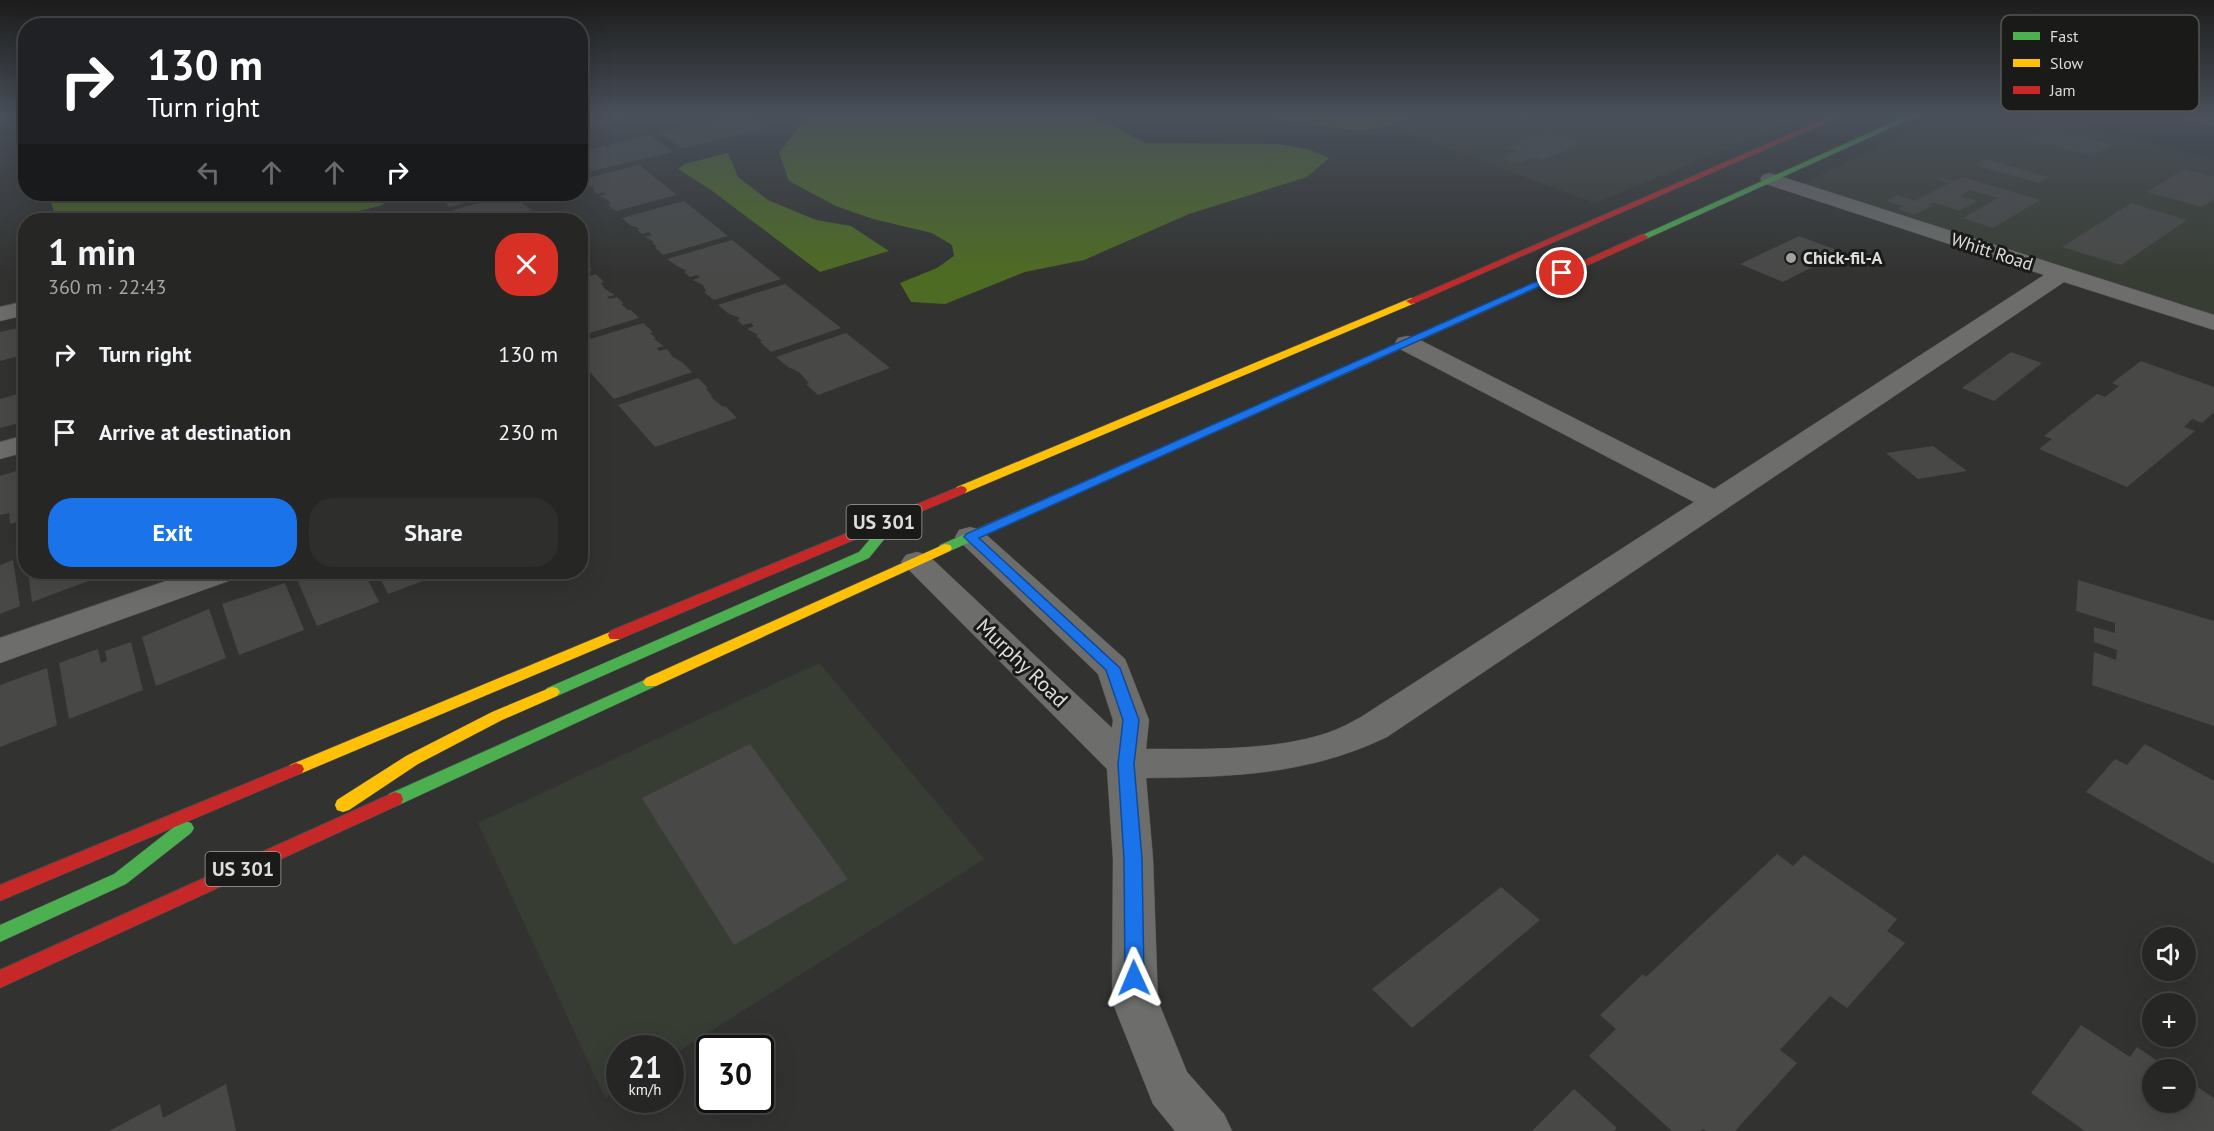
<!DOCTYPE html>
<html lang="en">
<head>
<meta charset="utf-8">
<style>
	body { margin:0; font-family:"PT Sans",sans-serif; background:#2e2e2d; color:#f1f3f6; height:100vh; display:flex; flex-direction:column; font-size:22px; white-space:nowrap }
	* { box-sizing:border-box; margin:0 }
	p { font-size:20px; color:#a4a5a7 }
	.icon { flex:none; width:33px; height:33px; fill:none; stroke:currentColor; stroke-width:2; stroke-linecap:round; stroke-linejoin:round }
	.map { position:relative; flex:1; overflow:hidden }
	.details { position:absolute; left:18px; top:213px; width:570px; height:366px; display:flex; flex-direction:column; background:#262625; border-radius:24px; box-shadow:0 6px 24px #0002,0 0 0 2px #424342 }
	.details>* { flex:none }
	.hud { position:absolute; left:18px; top:18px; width:570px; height:183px; border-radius:24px; box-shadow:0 6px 24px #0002,0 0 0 2px #424342; background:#202124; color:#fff; overflow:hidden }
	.buttons { position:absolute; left:2142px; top:927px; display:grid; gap:12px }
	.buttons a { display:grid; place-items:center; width:54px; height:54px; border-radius:50%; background:#262625; box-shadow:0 6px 24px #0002,0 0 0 2px #424342; font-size:30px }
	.speed { position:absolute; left:606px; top:1035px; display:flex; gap:12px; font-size:30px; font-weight:700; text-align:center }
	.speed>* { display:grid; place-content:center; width:78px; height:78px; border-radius:50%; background:#262625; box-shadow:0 6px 24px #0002,0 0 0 2px #424342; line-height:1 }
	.speed small { font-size:15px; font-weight:400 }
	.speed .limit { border:3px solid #111; border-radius:9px; background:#fff; color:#111 }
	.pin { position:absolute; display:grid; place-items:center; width:51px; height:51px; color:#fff; margin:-26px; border:3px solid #fff; border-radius:50%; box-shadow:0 2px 6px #0007 }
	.me { position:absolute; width:66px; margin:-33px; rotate:359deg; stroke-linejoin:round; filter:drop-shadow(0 0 4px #0008) }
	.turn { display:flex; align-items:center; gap:21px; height:126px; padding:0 30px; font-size:27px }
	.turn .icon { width:78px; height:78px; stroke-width:2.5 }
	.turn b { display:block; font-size:42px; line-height:51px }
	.lanes { display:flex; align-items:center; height:57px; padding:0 30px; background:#0003; justify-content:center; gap:30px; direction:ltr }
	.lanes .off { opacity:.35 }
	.round { display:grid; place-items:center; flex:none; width:63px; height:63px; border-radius:24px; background:#2e2e2d }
	.summary { display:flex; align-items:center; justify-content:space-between; height:102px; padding:0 30px }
	h1 { font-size:36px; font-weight:700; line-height:45px }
	.button { display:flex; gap:12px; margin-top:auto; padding:12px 30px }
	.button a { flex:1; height:69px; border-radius:24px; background:#1a73e8; color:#fff; font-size:24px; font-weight:700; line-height:69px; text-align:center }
	.button a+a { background:#2e2e2d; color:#f1f3f6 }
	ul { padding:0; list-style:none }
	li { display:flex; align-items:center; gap:18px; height:78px; padding:0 30px }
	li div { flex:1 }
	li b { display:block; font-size:22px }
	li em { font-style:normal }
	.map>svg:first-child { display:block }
	.built { fill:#383d34 }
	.water { fill:#4e6b23 }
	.building { fill:#484947 }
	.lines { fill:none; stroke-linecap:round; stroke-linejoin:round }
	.street-casing { stroke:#515150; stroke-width:1 }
	.fast-casing { stroke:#515150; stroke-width:1 }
	.slow-casing { stroke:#515150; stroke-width:1 }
	.jam-casing { stroke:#515150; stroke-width:1 }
	.street { fill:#6d6e6c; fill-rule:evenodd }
	.fast { fill:#4caf50; fill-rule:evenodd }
	.slow { fill:#ffc107; fill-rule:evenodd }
	.jam { fill:#c62828; fill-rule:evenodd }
	.route { fill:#1a73e8; stroke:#114b97; stroke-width:1.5 }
	.poi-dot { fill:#a1a2a0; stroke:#1a1b19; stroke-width:2 }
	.labels { text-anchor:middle; stroke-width:6; stroke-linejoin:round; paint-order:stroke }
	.far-street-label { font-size:18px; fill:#dddedc; stroke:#1a1b19 }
	.far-poi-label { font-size:18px; font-weight:bold; fill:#dddedc; stroke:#1a1b19; text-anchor:start }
	.shield { fill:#1a1b19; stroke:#a2a4a2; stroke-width:1.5 }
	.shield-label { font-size:20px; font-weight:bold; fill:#dddedc }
	.street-label { font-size:21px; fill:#dddedc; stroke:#1a1b19 }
	.key { fill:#1a1b19; stroke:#545654; stroke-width:1.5 }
	.key-label { font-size:16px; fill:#dddedc }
</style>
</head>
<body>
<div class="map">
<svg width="2214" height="1131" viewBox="0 0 2214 1131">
	<rect width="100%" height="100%" fill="#323331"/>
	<g class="built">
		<path d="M1427 115H1809L1595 203 1390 127Z"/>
		<path d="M1945 115H2044L2214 160V318L1801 185 1927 122Z"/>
		<path d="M819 663 984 859 671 1056 670 1048H620L619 1089 605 1098 478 823Z"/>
	</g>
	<g class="water">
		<path d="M808 115H1087L1113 126 1145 143 1278 144 1310 150 1329 158 1307 177 1189 214 1084 260 1025 272 945 304 911 302 900 283 937 268 954 256 952 245 932 233 873 219 836 206 789 181 779 153Z"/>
		<path d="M1284 115H1416C1402 120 1386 127 1371 129 1339 132 1305 121 1273 119Z"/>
		<path d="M728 153 738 177 768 200 816 220 851 226 889 251 820 272 711 190 678 169 685 164Z"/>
		<path d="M49 194H332L382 196 388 201 380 206 321 220H56Z"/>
	</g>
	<g class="building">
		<path d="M580 115H625L629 118 588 127H580Z"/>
		<path d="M733 115H748L768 128 682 149 660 132 700 123 703 125 708 124 706 122Z"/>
		<path d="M2048 128 2112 145 2092 156 2027 139Z"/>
		<path d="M1547 132 1557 133 1583 144 1542 160 1534 157 1518 164 1501 158 1518 151 1506 147Z"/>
		<path d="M650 135 673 152 580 174V152L603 146 611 147 609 145Z"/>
		<path d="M1984 159 2049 177 2039 183 1974 165Z"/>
		<path d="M639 165 677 195 616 211 608 205 610 204 608 200 599 196 606 194 604 192 597 194 593 190 595 189 594 188 580 180Z"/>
		<path d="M2184 169 2214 177V199L2202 207 2147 192Z"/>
		<path d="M1940 177 1955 181 1963 177 2040 200 1993 228 1963 218 1998 198 1970 190 1960 196 1977 201 1959 211 1933 202 1928 205 1932 206 1914 215 1897 209 1903 206 1886 201 1898 195 1915 201 1949 183 1936 179Z"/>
		<path d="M437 194H500L449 207Z"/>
		<path d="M517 194 523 201H521L524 205 532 210 524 212 526 214 533 212 537 216 535 217 540 220H461L452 210Z"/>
		<path d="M684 201 728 236 663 255 655 247H657L652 242H654L645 237 652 235 649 232 642 234 637 230 640 229 638 228 630 225 622 218Z"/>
		<path d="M2131 203 2187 220 2121 265 2062 247Z"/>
		<path d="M388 212 395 220H355Z"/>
		<path d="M1799 236 1842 252 1783 282 1740 264Z"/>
		<path d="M732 240 781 279 714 300 704 292 706 291 703 285 693 280 700 277 697 275 690 277 684 272 687 271 677 266 667 259Z"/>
		<path d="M580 261 585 263 592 270 580 273Z"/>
		<path d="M596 274 604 282 601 283 605 289 615 295 607 297 610 299 617 297 623 303 622 305 628 310H631L639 318 580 336V279Z"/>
		<path d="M785 284 841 328 771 352 760 342 762 341 756 336 758 335 747 329 754 326 751 323 743 325 737 320 740 319 738 317 729 314 718 305Z"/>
		<path d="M643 323 653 332 650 333 656 338 654 339 664 346 657 348 659 351 667 349 673 357 683 363 692 372 614 399 580 361V342Z"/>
		<path d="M26 326V354L0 361V332Z"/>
		<path d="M846 333 890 368 818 395 806 384 809 383 799 372 788 367 776 357Z"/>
		<path d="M2011 352 2042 363 1994 401 1962 388Z"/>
		<path d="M2141 361 2214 387V412L2202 423 2192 419 2184 427 2195 431 2127 487 2039 449 2052 439 2044 436 2097 394 2105 397 2119 386 2112 383Z"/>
		<path d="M698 378 708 388 706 389 712 396 711 397 723 407 725 406 737 418 655 447 618 405Z"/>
		<path d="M18 394 22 422 0 428V399Z"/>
		<path d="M1933 446 1967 471 1918 479 1886 453Z"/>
		<path d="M26 468V519L10 524 9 513 0 515V476Z"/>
		<path d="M13 560 20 606 0 614V565Z"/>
		<path d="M28 572H98L99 577 32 602Z"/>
		<path d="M312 572H364L379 602 317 626 296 577Z"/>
		<path d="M377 572H430L433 577 388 594Z"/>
		<path d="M2078 580 2214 621V726L2092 685 2094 652 2116 660 2117 650 2094 642V627L2115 633V623L2076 611Z"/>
		<path d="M285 583 304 630 239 655 222 604Z"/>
		<path d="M209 609 226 658 156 686 142 637Z"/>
		<path d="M131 642 143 690 69 719 59 663 98 649 101 663 107 661 105 651Z"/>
		<path d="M47 668 57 725 0 747V685Z"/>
		<path d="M750 744 848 879 734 945 642 798Z"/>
		<path d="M2145 744 2214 781V864L2086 792 2115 759 2127 765Z"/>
		<path d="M1777 854 1793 866 1804 855 1897 919 1887 931 1905 943 1847 1008 1830 996 1780 1050 1797 1063 1735 1131H1706L1703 1129 1701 1131H1672L1589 1056 1616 1029 1600 1015 1643 974 1646 977Z"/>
		<path d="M1501 887 1540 920 1412 1028 1372 989Z"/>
		<path d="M2081 1025 2130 1057 2137 1047 2171 1070H2152V1102H2186V1079L2214 1098V1131H2085L2031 1093Z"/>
		<path d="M226 1084 236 1131H109L160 1104 163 1118Z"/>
		<path d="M1574 1089 1617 1128 1614 1131H1532Z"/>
	</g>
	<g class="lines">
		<g class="street-casing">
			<g id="street">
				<path d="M2182 115 2214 116V126L2184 119Z"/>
				<path d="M1770 173 2214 315V330L2064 282 1387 737C1307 775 1233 777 1146 778L1153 859 1158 1001 1187 1072 1224 1114 1232 1131H1175L1153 1104 1112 1001 1113 859 1107 769 901 562 906 555 917 552 928 555 1112 728 1113 720 1098 674 955 537 959 530 970 527 981 530 1125 659 1149 720 1146 749C1203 749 1273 751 1327 733 1339 729 1350 723 1361 717L1694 502 1398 348 1395 343 1398 338 1407 336 1416 338 1714 489 2044 275 1763 183 1760 179 1763 175Z"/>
				<path d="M26 301V315L0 321V307Z"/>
				<path d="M26 435V452L0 459V442Z"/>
				<path d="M192 572H239L234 579 0 663V638Z"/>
			</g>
		</g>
		<g class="fast-casing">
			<g id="fast">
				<path d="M1909 115H1919L1646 239 1638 237Z"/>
				<path d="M1366 358 1370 359V363L950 551H940L938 548 940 545Z"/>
				<path d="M893 517 899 521 869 558 557 696H547L544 692 547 688 859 552 888 518Z"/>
				<path d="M651 677 656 678 659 682 656 686 401 804 395 806 389 804 387 799 389 794Z"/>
				<path d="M185 821 191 823 194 828 191 833 126 884 0 942V925L114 874 179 823Z"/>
			</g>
		</g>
		<g class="slow-casing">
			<g id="slow">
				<path d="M1411 298 1415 299V303L965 493H957L955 490 957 487Z"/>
				<path d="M945 544 950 545 952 548 950 551 656 686H646L643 682 646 678Z"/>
				<path d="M615 630 620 631 622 635 620 639 302 773 296 775 290 773 288 769 290 765Z"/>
				<path d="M552 687 557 688 560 692 557 696 502 720 418 764 349 810 343 812 337 810 335 805 337 800 406 756 492 712Z"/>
			</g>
		</g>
		<g class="jam-casing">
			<g id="jam">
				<path d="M1834 115H1844L1415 303 1411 304 1406 301Z"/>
				<path d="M1643 234 1648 237 1646 239 1370 363H1362L1361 361Z"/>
				<path d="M961 486 965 487 967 490 965 493 620 639H610L608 635 610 631Z"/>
				<path d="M296 763 302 765 304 769 302 773 0 901V885Z"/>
				<path d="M395 792 401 794 403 799 401 804 0 988V970Z"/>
			</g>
		</g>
		<use href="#street" class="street"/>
		<use href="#fast" class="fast"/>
		<use href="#slow" class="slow"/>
		<use href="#jam" class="jam"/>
	</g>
	<linearGradient id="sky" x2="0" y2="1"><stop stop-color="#1c1c1b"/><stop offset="0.42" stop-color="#49505a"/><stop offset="1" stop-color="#49505a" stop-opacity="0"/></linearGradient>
	<rect width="2214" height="274" fill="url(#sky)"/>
	<path class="route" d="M1562 270 1566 273 1565 275 979 538 1120 668 1139 720 1134 764 1142 859 1144 978 1141 984 1134 986 1128 984 1125 978 1124 859 1118 764 1123 720 1106 670 964 537 966 534Z"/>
	<circle class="poi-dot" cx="1791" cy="258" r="6"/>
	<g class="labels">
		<g class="far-street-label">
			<text transform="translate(1992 252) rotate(18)" y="6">Whitt Road</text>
		</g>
		<g class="far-poi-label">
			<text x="1803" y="264">Chick-fil-A</text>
		</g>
		<g class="shield">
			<rect x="846.5" y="505" width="75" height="34" rx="4.5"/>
			<rect x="205.5" y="852" width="75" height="34" rx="4.5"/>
		</g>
		<g class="shield-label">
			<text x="884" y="529">US 301</text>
			<text x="243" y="876">US 301</text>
		</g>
		<g class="street-label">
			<text transform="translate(1022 663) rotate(44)" y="7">Murphy Road</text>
		</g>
	</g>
	<rect x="2001" y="15" width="198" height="96" rx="9" class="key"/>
	<rect x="2013" y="32" width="27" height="8" fill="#4caf50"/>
	<rect x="2013" y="59" width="27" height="8" fill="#ffc107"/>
	<rect x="2013" y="86" width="27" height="8" fill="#c62828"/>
	<g class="key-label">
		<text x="2050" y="42">Fast</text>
		<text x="2050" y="69">Slow</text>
		<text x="2050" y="96">Jam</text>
	</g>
</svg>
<div class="buttons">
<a><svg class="icon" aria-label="sound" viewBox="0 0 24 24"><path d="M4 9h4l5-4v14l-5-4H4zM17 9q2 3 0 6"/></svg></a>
<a>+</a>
<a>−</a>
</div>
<div class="speed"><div>21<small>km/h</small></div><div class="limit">30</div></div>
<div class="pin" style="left:1562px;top:273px;background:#d93025"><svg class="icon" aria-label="arrive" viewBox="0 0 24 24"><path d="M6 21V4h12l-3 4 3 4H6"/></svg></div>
<svg class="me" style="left:1134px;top:978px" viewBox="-20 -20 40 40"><path d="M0-17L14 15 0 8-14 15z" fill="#1a73e8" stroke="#fff" stroke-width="4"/></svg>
<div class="hud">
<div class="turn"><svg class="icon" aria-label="right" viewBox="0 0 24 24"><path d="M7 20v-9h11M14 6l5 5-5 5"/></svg><div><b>130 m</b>Turn right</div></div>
<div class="lanes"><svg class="icon off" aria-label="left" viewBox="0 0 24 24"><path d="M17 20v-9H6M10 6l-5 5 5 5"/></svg><svg class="icon off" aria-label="ahead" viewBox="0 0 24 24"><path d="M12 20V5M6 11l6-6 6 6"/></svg><svg class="icon off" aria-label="ahead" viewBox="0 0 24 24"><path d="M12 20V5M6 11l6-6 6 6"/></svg><svg class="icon" aria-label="right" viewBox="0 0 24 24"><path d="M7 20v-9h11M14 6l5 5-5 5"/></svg></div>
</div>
<section class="details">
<div class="summary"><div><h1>1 min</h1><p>360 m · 22:43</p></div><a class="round" style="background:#d93025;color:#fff"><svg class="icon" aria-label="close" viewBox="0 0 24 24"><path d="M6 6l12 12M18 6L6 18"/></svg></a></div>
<ul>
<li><svg class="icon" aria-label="right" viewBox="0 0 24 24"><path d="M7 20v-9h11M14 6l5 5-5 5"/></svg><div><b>Turn right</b></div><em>130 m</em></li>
<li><svg class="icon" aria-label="arrive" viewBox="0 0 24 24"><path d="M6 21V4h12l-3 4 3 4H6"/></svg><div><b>Arrive at destination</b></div><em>230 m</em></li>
</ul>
<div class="button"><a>Exit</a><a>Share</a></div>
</section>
</div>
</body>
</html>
